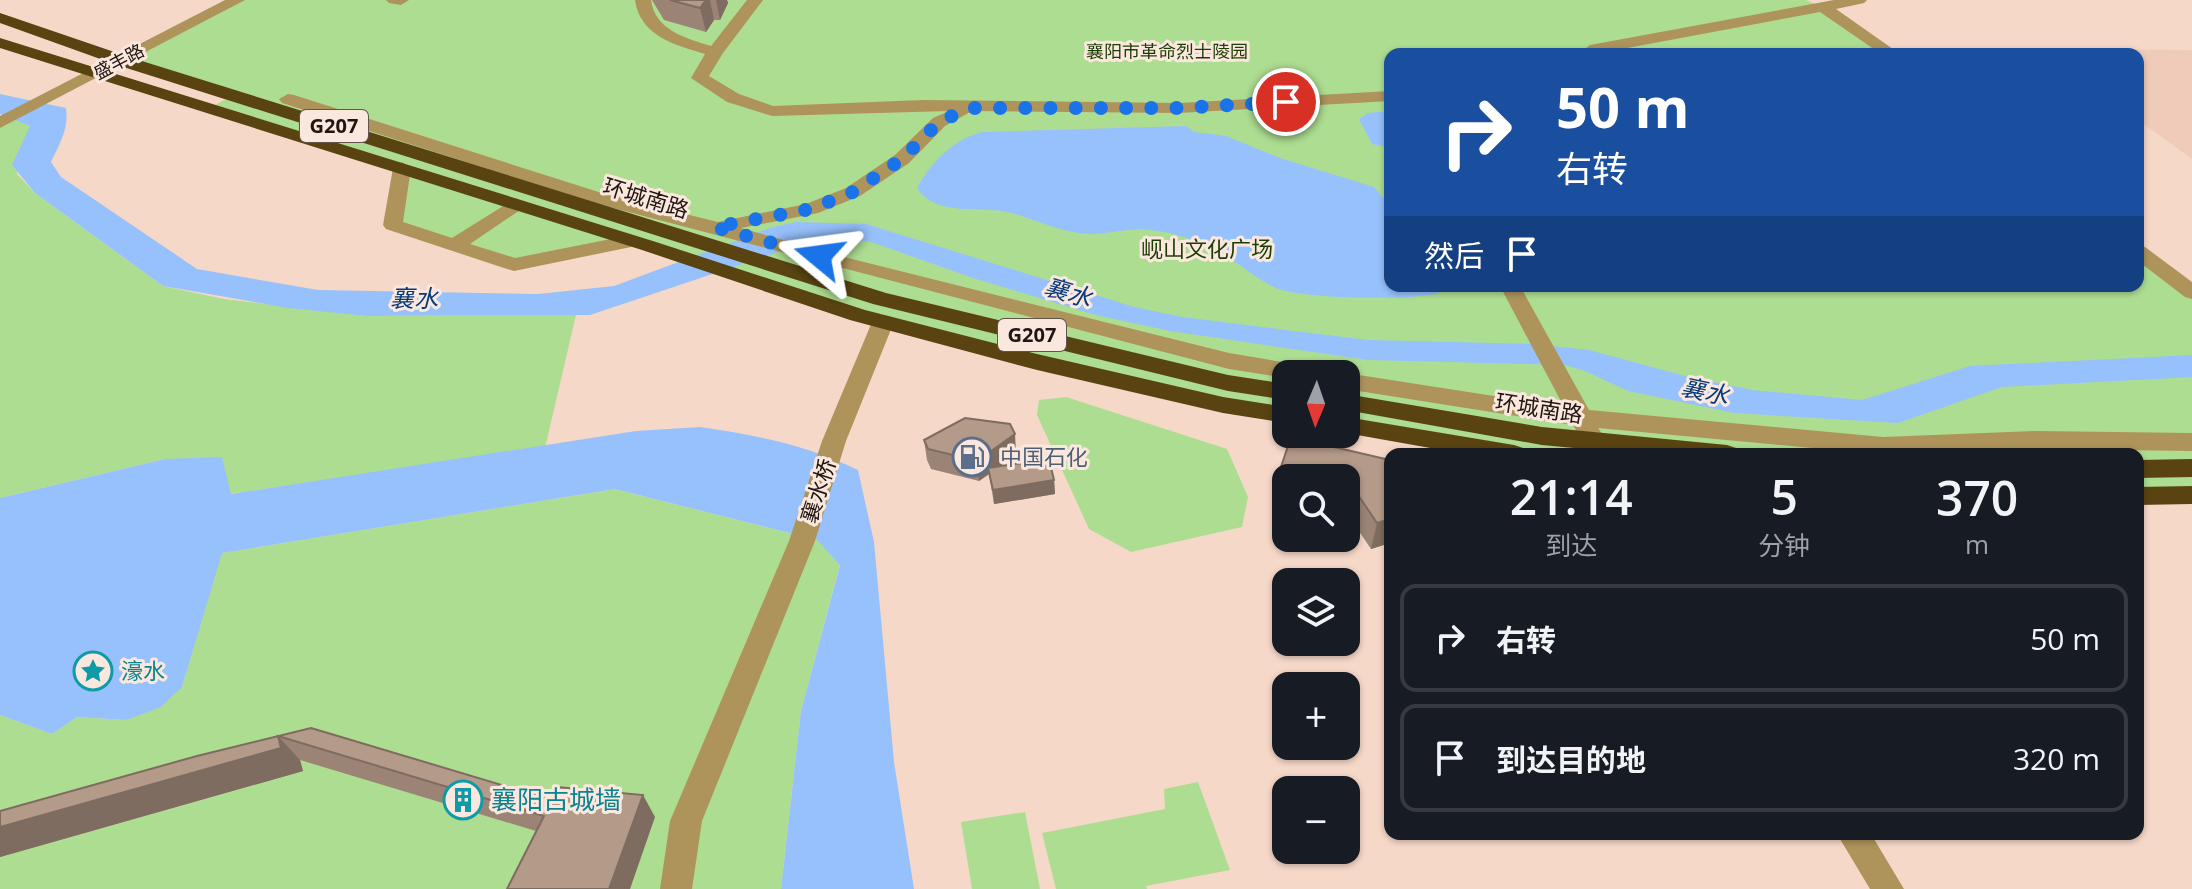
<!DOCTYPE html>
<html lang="zh">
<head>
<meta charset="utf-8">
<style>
	body { margin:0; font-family:"Open Sans","Noto Sans SC",sans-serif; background:#20242c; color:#f1f3f6; height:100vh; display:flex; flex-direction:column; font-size:30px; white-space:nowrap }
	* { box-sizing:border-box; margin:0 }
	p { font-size:26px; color:#9ea1a6 }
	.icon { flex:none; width:44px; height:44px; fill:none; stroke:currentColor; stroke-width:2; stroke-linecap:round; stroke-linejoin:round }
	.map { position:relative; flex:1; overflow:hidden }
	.drawer { position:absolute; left:1384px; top:448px; width:760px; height:392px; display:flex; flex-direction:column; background:#171b24; border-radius:16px; box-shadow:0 2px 6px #0004 }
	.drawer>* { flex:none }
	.top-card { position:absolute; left:1384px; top:48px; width:760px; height:244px; border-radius:16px; box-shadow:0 2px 6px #0004; background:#1a4fa0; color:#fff; overflow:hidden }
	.needle { width:52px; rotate:182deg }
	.tools { position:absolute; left:1272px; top:360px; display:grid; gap:16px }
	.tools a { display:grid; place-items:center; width:88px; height:88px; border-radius:16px; background:#171b24; box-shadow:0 2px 6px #0004; font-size:40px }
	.pin { position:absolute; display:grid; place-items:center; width:68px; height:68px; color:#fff; margin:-34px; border:4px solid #fff; border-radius:50%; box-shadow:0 2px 8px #0007 }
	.me { position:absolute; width:88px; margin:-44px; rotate:286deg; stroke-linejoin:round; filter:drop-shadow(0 0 6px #0008) }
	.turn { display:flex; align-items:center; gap:28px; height:168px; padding:0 40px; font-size:36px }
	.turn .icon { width:104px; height:104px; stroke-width:2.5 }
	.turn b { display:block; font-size:56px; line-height:68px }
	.then { display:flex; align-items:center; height:76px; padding:0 40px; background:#0003; gap:16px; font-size:30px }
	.eta { display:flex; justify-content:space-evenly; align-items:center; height:136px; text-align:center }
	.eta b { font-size:48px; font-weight:600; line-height:56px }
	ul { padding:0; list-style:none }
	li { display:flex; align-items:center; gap:24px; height:108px; margin:0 16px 12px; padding:0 24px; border:4px solid #363941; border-radius:16px }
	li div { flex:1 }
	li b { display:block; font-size:30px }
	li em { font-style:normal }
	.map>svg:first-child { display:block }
	.built { fill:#f1cbb9 }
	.green { fill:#addd91 }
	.water { fill:#97c1fc }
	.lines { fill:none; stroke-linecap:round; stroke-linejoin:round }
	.minor { fill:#ae945b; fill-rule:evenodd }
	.highway { fill:#594411; fill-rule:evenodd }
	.wall { fill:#9b8476 }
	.shaded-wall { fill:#7e6c60 }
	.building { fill:#b49a89; stroke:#7e6c60; stroke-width:2 }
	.route { stroke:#1a73e8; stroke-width:14; stroke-dasharray:0 25.2 }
	.labels { text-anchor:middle; stroke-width:6; stroke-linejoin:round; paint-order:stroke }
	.far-park-label { font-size:18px; fill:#1d3c03; stroke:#fae8df }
	.far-street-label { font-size:18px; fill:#201510; stroke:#fae8df }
	.shield { fill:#fae8df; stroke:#61544e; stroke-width:2 }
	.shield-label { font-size:20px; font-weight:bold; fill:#201510 }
	.street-label { font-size:22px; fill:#201510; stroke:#fae8df }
	.park-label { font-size:22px; fill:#1d3c03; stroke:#fae8df }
	.service-label { font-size:22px; fill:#4e5e75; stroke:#fae8df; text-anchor:start }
	.culture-label { font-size:22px; fill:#0d838f; stroke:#fae8df; text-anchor:start }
	.water-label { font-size:24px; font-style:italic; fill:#083b7a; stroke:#fae8df }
	.near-culture-label { font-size:26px; fill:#0d838f; stroke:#fae8df; text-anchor:start }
</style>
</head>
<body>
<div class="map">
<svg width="2192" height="889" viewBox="0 0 2192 889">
	<rect width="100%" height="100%" fill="#f6d8c9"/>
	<path class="built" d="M2060 49 2192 50V159L2138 120V54H2060Z"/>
	<g class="green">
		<path d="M237 0H1806L1824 8 1892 54H1390V286H2138V251L2192 292V495L2138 496V454H1514L1346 425V374H1286V415L1037 362 632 241 514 265 393 225 401 168 210 108 228 98 123 61Z"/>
		<path d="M11 117 30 126 17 174 35 193 163 286 224 299 367 316 576 315 545 448 230 494 165 459 0 498V123Z"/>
		<path d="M1066 397 1227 449 1248 497 1242 527 1131 552 1089 529 1037 415 1039 400Z"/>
		<path d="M615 489 817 540 840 564 801 711 781 889H0V715L52 734 77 717 126 720 182 687 221 553Z"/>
		<path d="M1198 782 1230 870 1146 886 1147 889H1056L1042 833 1165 809 1164 789Z"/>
		<path d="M1025 812 1040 889H972L961 822Z"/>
	</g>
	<g class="water">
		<path d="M0 94 66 108C69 129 60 143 51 162L61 177 197 269 318 290 538 294 614 286 773 227 797 222 866 224 1134 307 1182 317 1368 340 1533 344 1589 350 1685 376 1752 390 1862 400 1970 366 2192 355V377L2002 387 1898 423 1734 413 1628 391 1585 371 1565 365 1368 360 1170 331 1096 315 973 278 871 242 842 239 802 244 590 315 367 316 288 308 163 286 35 193 12 165 30 126 0 114Z"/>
		<path d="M1390 111V144L1387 147 1372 144 1359 119 1368 113Z"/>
		<path d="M1186 126 1194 132 1226 136 1280 158 1374 187 1390 206V286H1439V293C1413 301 1301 299 1276 288 1254 278 1236 260 1214 249 1195 240 1172 232 1151 230 1130 227 1111 234 1090 234 1060 233 1036 219 1008 212 981 206 935 217 917 188 932 161 953 140 982 132Z"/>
		<path d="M700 427C756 435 807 445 858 470L874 542 894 762 914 889H781L801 711 840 565 817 540 615 489 222 553 182 687 161 707 126 720 77 717 52 734 0 715V498L165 459 222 457 231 494 636 431Z"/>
	</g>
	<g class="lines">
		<g class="minor">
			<path d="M225 0H245L0 128V116Z"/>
			<path d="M386 0H409L401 5 389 3Z"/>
			<path d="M635 0H651C655 30 685 38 711 46L747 0H763L723 53 709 76 739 94 773 106 923 100 1179 103 1390 91V101L1179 113 972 111 945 126 909 163 860 196 818 213 741 228 848 258 1229 353 1305 366 1313 369 1316 374H1286V378L1229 369 594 203 282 103 279 99 288 94 294 95 608 195 718 222 806 204 846 188 895 155 933 118 949 111 772 116 727 102 691 78 705 54C675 45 640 36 635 0Z"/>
			<path d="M1834 0H1867L1864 3 1836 9 1900 54H1881L1820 12 1595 54H1578L1590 45Z"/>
			<path d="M402 162 411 168 403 222 452 238 516 198 526 204 523 208 470 244 515 258 631 235 641 241 631 247 514 271 507 269 386 229 383 225 393 168Z"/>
			<path d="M2138 245 2145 247 2192 282V299L2185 297 2138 261Z"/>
			<path d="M1500 286H1520L1589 410 1883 437 2036 431 2192 433V451L2036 449 1876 454 1598 428 1616 454H1590L1573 425 1346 389V374H1343L1346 373 1564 407Z"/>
			<path d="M883 315 891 317 894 322 846 441 815 541 702 821 692 889H660L670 821 789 541 822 441 872 322 875 317Z"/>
			<path d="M1837 834H1871L1904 889H1870Z"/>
		</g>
		<g class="highway">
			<path d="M0 13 129 57 886 293 1228 375 1286 384V400L1228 391 873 304 117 65 0 23Z"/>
			<path d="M0 38 656 242 865 310 1037 354 1223 397 1286 407V423L1223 413 1037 370 850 320 642 250 0 48Z"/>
			<path d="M1346 394 1542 427 1727 445 1736 448 1739 454H1638L1542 445 1346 410Z"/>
			<path d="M1346 417 1514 445 1523 448 1526 454H1464L1346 433Z"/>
			<path d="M2192 459V477L2138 478V460Z"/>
			<path d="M2192 486V504L2138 505V487Z"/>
		</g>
	</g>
	<g class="wall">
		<path d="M652 0H727L728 3 720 20H714L706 32 664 20Z"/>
		<path d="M924 440 1016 454 999 467 1054 480 1055 494 994 504 989 474 979 481 931 469 927 460Z"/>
		<path d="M1390 460V543L1371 549 1346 512V478H1286V498L1276 496 1280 470Z"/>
		<path d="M311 728 552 800 655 817 536 831 300 760 303 771 0 857V811Z"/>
	</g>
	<g class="shaded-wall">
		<path d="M706 0H710L714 20 706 32 700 8Z"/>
		<path d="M716 0H727L728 3 720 20Z"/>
		<path d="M1015 434 1016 454 989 474 988 468 989 474 979 481 977 461Z"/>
		<path d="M1054 480 1055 494 994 504 993 490Z"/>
		<path d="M1390 519V543L1371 549 1377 523Z"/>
		<path d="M278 736 300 760 303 771 0 857V827Z"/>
		<path d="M643 795 655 817 630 889H609Z"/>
	</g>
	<g class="building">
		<path d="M670 0H706L700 8Z"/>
		<path d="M965 418 1010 424 1015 434 977 461 928 449 924 440Z"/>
		<path d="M1291 437 1390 460V519L1377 523 1352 486 1346 484V478H1318L1280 470Z"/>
		<path d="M1049 459 1054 480 993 490 988 468Z"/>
		<path d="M311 728 552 800 558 787 643 795 609 889H507L544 816 278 736 281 748 0 827V811L197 756Z"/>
	</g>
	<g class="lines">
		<path class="route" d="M819 256 714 227 811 209 853 192 902 159 939 122 970 108H1179L1286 102"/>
	</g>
	<defs>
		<g id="fuel-ring" transform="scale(2)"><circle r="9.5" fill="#fae8df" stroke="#5c6f8a" stroke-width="1.5"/><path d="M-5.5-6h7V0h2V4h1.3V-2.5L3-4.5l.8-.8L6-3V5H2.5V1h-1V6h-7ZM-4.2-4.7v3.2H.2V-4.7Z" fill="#5c6f8a"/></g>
		<g id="sight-ring" transform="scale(2)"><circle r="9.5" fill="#fae8df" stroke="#0f9aa8" stroke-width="1.5"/><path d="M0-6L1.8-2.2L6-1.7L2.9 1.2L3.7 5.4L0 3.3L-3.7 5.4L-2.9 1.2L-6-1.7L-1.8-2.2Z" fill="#0f9aa8"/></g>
		<g id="building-ring" transform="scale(2)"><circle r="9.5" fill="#fae8df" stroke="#0f9aa8" stroke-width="1.5"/><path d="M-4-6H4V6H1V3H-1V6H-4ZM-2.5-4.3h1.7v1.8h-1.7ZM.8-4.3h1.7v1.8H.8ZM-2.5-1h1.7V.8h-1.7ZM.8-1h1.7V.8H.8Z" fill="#0f9aa8"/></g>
	</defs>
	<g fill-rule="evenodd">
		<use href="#fuel-ring" x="972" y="457"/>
		<use href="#sight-ring" x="93" y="671"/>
		<use href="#building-ring" x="463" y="800"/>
	</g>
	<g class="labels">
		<g class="far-park-label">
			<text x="1167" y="58">襄阳市革命烈士陵园</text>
		</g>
		<g class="far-street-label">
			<text transform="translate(119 62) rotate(-28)" y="6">盛丰路</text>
		</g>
		<g class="shield">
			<rect x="300" y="110" width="68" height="32" rx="6"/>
			<rect x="998" y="319" width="68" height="32" rx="6"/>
		</g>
		<g class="shield-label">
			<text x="334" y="133">G207</text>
			<text x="1032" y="342">G207</text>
		</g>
		<g class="street-label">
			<text transform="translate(646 198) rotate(17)" y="8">环城南路</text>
			<text transform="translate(1539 408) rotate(9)" y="8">环城南路</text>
			<text transform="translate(818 491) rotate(-72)" y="8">襄水桥</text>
		</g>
		<g class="park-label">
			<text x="1207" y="257">岘山文化广场</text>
		</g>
		<g class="service-label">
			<text x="1000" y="465">中国石化</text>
		</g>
		<g class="culture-label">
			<text x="121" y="679">濠水</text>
		</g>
		<g class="water-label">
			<text transform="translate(1068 293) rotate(16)" y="8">襄水</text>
			<text x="414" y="307">襄水</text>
			<text transform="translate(1705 392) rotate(12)" y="8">襄水</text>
		</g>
		<g class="near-culture-label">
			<text x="491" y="809">襄阳古城墙</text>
		</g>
	</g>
</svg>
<div class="tools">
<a><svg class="needle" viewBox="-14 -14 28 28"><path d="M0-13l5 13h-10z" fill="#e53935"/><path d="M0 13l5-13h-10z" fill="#9ea1a6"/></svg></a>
<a><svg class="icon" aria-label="search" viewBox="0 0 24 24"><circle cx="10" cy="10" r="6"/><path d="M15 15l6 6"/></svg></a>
<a><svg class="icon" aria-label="layers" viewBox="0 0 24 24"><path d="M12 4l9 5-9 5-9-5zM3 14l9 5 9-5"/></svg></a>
<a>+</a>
<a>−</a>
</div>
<div class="pin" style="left:1286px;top:102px;background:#d93025"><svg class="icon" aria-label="arrive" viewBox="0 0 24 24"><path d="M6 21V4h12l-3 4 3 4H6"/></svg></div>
<svg class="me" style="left:819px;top:256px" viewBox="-20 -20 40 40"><path d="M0-17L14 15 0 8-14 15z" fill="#1a73e8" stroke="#fff" stroke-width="4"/></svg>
<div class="top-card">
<div class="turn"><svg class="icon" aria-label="right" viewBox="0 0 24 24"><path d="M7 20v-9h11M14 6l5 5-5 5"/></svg><div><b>50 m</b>右转</div></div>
<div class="then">然后<svg class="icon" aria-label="arrive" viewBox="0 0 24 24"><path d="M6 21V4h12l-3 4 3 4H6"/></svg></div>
</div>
<section class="drawer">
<div class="eta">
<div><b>21:14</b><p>到达</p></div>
<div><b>5</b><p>分钟</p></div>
<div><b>370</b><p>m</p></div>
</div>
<ul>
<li><svg class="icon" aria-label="right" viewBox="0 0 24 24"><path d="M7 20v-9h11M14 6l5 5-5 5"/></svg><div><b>右转</b></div><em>50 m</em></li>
<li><svg class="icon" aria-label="arrive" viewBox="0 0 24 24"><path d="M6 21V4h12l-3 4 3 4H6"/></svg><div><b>到达目的地</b></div><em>320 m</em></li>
</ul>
</section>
</div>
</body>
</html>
